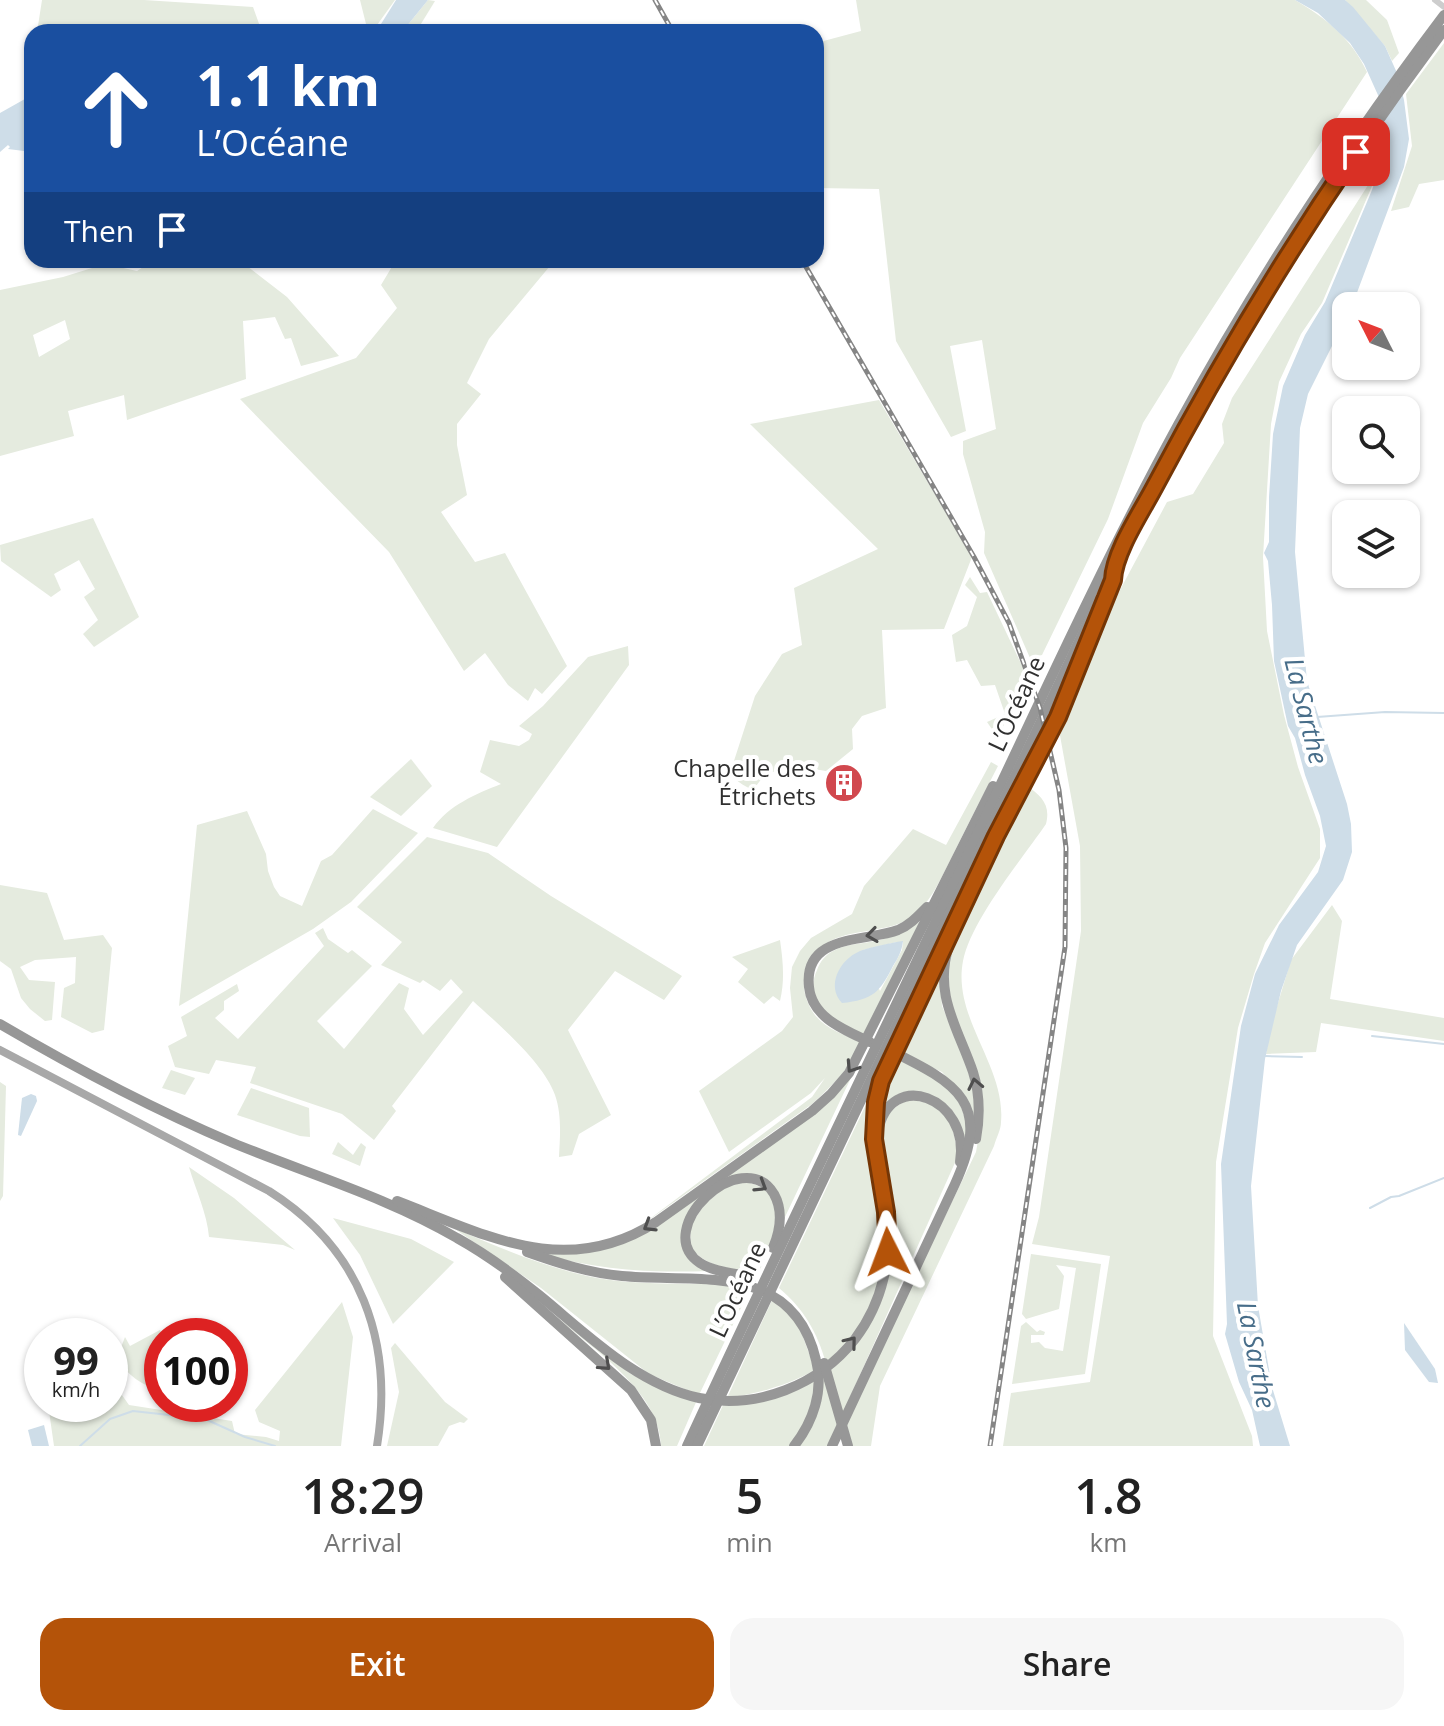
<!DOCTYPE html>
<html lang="en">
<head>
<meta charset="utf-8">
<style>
	body { margin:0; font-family:"Open Sans",sans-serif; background:#f6f6f6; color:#222; height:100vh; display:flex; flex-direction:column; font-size:30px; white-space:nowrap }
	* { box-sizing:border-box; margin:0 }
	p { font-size:26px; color:#767676 }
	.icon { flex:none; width:44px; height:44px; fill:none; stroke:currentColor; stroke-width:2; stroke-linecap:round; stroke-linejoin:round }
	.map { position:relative; height:1446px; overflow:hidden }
	.panel { display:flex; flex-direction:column; background:#fff; flex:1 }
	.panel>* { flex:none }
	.hud { position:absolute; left:24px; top:24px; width:800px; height:244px; border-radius:24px; box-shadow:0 2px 6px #0004; background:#1a4fa0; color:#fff; overflow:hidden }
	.needle { width:52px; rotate:312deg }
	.buttons { position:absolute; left:1332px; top:292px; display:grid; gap:16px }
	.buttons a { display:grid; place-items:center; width:88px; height:88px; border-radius:16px; background:#fff; box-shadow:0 2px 6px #0004; font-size:40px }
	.speed { position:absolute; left:24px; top:1318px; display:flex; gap:16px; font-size:40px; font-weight:700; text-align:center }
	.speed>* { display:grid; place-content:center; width:104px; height:104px; border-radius:50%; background:#fff; box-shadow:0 2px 6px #0004; line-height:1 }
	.speed small { font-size:20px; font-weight:400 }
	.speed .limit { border:12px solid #d22; background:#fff; color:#111 }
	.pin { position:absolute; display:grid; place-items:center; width:68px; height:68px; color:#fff; margin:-34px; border-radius:16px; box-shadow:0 4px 12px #0006 }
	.me { position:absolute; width:88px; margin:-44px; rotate:357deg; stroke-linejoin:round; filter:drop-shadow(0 0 6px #0008) }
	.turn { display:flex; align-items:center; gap:28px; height:168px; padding:0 40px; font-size:36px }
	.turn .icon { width:104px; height:104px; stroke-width:2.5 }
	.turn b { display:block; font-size:56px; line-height:68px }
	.then { display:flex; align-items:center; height:76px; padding:0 40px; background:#0003; gap:16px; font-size:30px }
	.eta { display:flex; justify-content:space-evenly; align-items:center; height:136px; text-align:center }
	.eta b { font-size:48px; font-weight:600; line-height:56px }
	.action { display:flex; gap:16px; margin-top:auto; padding:16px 40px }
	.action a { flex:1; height:92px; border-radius:24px; background:#b45309; color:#fff; font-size:32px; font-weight:600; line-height:92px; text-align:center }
	.action a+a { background:#f6f6f6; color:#222 }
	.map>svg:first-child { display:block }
	.green { fill:#e5ebdf; fill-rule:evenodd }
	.water { fill:#cedde8 }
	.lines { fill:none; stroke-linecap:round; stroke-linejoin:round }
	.stream { stroke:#cedde8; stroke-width:2 }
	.minor { stroke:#cdcdcd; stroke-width:6 }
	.major { stroke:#a8a8a8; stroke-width:8 }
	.highway { stroke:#979797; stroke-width:10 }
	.rail-casing { stroke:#858585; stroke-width:5 }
	.rail { stroke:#fff; stroke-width:2; stroke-dasharray:6; stroke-linecap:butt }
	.oneway { stroke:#4f4f4f }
	.route-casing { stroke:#753606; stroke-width:20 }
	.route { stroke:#b45309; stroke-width:14 }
	.labels { text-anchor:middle; stroke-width:8; stroke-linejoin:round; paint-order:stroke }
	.street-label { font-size:24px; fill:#303030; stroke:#fff }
	.poi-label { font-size:24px; fill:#303030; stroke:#fff; text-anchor:end }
	.water-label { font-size:26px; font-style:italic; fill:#476d89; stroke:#fff }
</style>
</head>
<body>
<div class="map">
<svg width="1444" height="1446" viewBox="0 0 1444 1446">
	<rect width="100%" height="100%" fill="#fff"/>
	<g class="green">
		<path d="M42 0H144L253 7 262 32H37Z"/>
		<path d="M360 0H395L372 32H368Z"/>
		<path d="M428 0 435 1 416 32H402Z"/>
		<path d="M856 0H1295C1326 18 1352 39 1367 72L1180 358 1171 378 1143 423 1108 519 1042 655 1030 658 984 553 985 532 963 454V441L996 429 982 340 950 346 966 431 951 437 896 341 879 189 816 188V43L861 31Z"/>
		<path d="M1345 0H1366L1387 20 1399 53 1392 61 1385 46Z"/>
		<path d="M1444 43V180L1419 184 1409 207 1391 211 1412 146 1406 94Z"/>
		<path d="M1370 182 1372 186 1322 303 1301 334 1279 382 1271 424 1263 557 1267 631 1284 715 1298 767 1320 829V858L1265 943 1254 974 1238 1028 1216 1162 1213 1336 1252 1436 1253 1446H1003L1011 1393 1090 1382 1110 1256 1032 1244 1039 1217 1081 931 1080 846 1059 730 1112 605 1167 502 1193 494 1224 443 1222 424 1232 398Z"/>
		<path d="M154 260H239L287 297 339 356 301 366 291 338 285 339 275 317 243 321 246 379 127 420 124 395 68 411 74 436 0 456V290L63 277 105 264 137 271ZM65 320 70 339 39 357 33 335Z"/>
		<path d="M396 260H433L435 264 439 260H555L489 339 467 383 481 394 457 424V445L467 495 441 512 475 562 505 553 567 666 542 694 535 688 528 701 508 685 485 653 464 671 389 552 240 399 356 358 397 308 381 285Z"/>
		<path d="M879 400 972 557 944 629 882 630 886 708 862 716 852 729 853 749 826 771 801 767 766 773 753 790C743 785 731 780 732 767L755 696 782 654 802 645 794 588 878 549 750 424Z"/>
		<path d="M93 518 139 617 94 647 83 634 98 620 84 597 95 589 79 560 54 574 61 590 51 597 1 561 0 545Z"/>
		<path d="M970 577 980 593 987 592 1026 674 998 738 987 722 1005 714 995 685 981 686 967 660 956 662 952 635 967 626 977 597 965 585Z"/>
		<path d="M628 646 629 665 497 847 433 828C449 805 476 794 501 784L480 772 490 740 519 746 529 740 532 734 519 726 543 706 588 657Z"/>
		<path d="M411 759 432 786 401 816 370 797Z"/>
		<path d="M991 762 998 766C982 797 966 828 951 859 942 876 933 897 919 911 889 941 836 920 811 959 805 970 802 982 805 994 813 1025 836 1032 863 1042 851 1067 832 1086 812 1104L639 1227 812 1097 825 1078 811 1093 729 1152 699 1091 782 1031 793 1017 790 988 792 967 800 951 811 938 852 914 864 886 913 829 946 845Z"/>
		<path d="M1026 785C1041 796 1051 804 1046 824 1022 859 971 920 963 961 952 1018 1006 1066 1001 1122 1001 1130 996 1138 994 1146L880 1386 871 1446H850L845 1424 976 1152 982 1118 946 983 949 960 964 917Z"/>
		<path d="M373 809 418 833 351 902 313 929 179 1006 197 825 247 811 266 854 268 871 274 887 280 896 302 906 321 861 332 855Z"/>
		<path d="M427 837 488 853 551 896 682 976 664 1000 615 971 568 1030 611 1115 579 1134 572 1155 559 1157C560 1136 562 1115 555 1095 543 1062 498 1024 473 1001L392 1106 396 1111 374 1140 342 1114 250 1083 256 1067 216 1060 209 1074 175 1067 168 1046 187 1036 181 1017 237 984 239 991 224 1001V1010L215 1018 238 1039 324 946 315 933 323 928 328 939 348 953 352 950 372 966 317 1021 344 1049 399 983 409 988 404 1009 423 1035 463 992 451 979 440 991 423 980 420 983 381 965 402 942 357 907Z"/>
		<path d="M0 885 47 893 64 940 103 935 112 948 104 1030 92 1033 61 1017 64 988 75 983 76 957 35 960 20 967 29 980 55 982 52 1020 45 1021 30 1009 21 998 11 969 0 961Z"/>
		<path d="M1332 905 1342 921 1330 999 1444 1018V1041L1321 1023 1316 1052 1266 1054 1271 1026 1291 960Z"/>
		<path d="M921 921 866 1037C841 1024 801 1005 817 970 820 962 825 955 833 951 850 942 870 944 887 938 899 935 910 927 921 921ZM897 942H903L902 950 880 991 863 950Z"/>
		<path d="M780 940C783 961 785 980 780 1001L773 996 764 1004 738 982 748 969 732 957Z"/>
		<path d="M942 956 939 971 942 1006 974 1082V1132L967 1100 942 1072 898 1052Z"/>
		<path d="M895 1057C921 1072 960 1086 965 1120 967 1128 966 1137 966 1146 960 1109 941 1090 903 1094L876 1126 883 1086Z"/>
		<path d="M858 1063 785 1217 759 1177 705 1194 682 1242 709 1271C649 1273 599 1270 541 1254L586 1253 628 1241 775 1141Z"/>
		<path d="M171 1070 195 1078 185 1095 162 1088Z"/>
		<path d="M880 1075 874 1093 886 1223 884 1270 862 1326 826 1363C817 1332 804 1309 779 1288Z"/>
		<path d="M0 1082 6 1086 3 1196 0 1201Z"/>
		<path d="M251 1088 309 1108 310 1137 300 1136 237 1115Z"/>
		<path d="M909 1100C950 1103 952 1121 958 1156L842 1415 828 1369 848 1351 886 1278 881 1135C885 1116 891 1107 909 1100Z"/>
		<path d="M338 1142 353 1155 361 1143 366 1147 360 1166 332 1154Z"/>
		<path d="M189 1167 234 1198 295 1250 283 1245 209 1237C207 1213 196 1191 189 1167Z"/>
		<path d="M746 1182C796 1192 771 1245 757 1276 733 1269 709 1268 691 1249L690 1226 705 1204 725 1187Z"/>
		<path d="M333 1218 411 1239 454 1262 393 1324 360 1255Z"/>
		<path d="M452 1227C500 1248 545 1268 597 1278 648 1287 700 1281 751 1287L699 1395 649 1374 541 1288Z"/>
		<path d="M1031 1254 1101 1264 1085 1374 1012 1384 1021 1326 1026 1322 1037 1332 1040 1330 1045 1332 1044 1335H1031V1343L1039 1342 1045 1348 1063 1351 1075 1274 1076 1268 1056 1265 1064 1276 1059 1309 1026 1319 1022 1314Z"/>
		<path d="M773 1298 798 1323 815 1370C786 1386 759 1393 727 1398Z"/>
		<path d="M342 1302 353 1337 341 1446H54L48 1404H110V1374L114 1372 117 1388 129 1405 232 1421 235 1434 266 1437 279 1441 280 1431 259 1422 255 1410Z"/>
		<path d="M553 1314 631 1374 653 1385 697 1400 677 1446H661C660 1391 591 1348 553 1314Z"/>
		<path d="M160 1330 163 1336 162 1392C143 1385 127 1376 117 1358L125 1337 130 1346Z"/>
		<path d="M395 1343 445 1402 468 1419 464 1423 460 1422 449 1426 438 1446H387L399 1392 391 1348Z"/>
		<path d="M824 1372 839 1421 827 1446H797Z"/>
		<path d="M816 1378 811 1414 792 1446H704L724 1403Z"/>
	</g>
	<g class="water">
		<path d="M396 0H428L402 32H376Z"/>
		<path d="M1295 0H1345L1353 7 1385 46 1397 73 1404 100 1409 139 1404 167 1352 306H1346V318L1308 394 1300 428 1295 552 1307 681 1347 804 1351 824 1352 852 1343 880 1297 945 1281 991 1265 1059 1251 1186 1258 1306 1272 1387 1290 1446H1260L1252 1410 1239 1382 1225 1334 1227 1324 1221 1164 1241 1026 1255 974 1279 925 1318 872 1326 846 1320 816 1305 775 1295 738 1288 726 1274 661 1272 605 1268 561 1264 553 1269 542V497L1273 434 1283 386 1305 335 1325 302 1372 190 1384 155 1385 130 1382 104 1364 64 1350 43 1318 13Z"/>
		<path d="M32 95V152L8 149 10 147 8 145 0 152V113Z"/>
		<path d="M903 941C902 951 898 958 893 966 880 992 873 1000 842 1003 826 986 839 960 860 951 867 948 895 942 903 941Z"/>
		<path d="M31 1094 36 1096 37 1101 21 1136 18 1135 22 1098Z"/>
		<path d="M1404 1323 1435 1369 1438 1383 1429 1382 1405 1350Z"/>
		<path d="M44 1425 49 1446H32L28 1430Z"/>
	</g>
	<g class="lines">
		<g class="stream">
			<path d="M1317 717 1385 712 1444 713"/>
			<path d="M1372 1036 1444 1044"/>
			<path d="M1265 1056 1302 1057"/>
			<path d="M1370 1208 1391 1197 1399 1196 1444 1178"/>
			<path d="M80 1446 110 1419 133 1411 205 1419 245 1437 275 1446"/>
		</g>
		<path class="minor" d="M1435 0 1444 7"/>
		<path class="major" d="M0 1050 269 1191C361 1249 394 1341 377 1446"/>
		<g class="highway">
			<path d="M1111 573C1202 381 1317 201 1444 30"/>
			<path d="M949 946C933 994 958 1028 973 1072 980 1094 980 1117 976 1139"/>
			<path d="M0 1024C75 1068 153 1109 233 1143 308 1174 387 1197 457 1238 486 1254 513 1274 539 1295 587 1334 636 1384 699 1398 757 1410 819 1385 855 1339 883 1302 893 1256 886 1210 881 1181 873 1153 873 1124 874 1109 877 1095 881 1081L996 836 1058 717 1113 580 1114 568"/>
			<path d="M870 1042C845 1030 812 1018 809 987 803 933 867 942 898 930 910 925 918 916 927 907"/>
			<path d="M878 1132C889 1067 971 1097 960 1162"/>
			<path d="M397 1201C486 1235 566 1280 656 1222L812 1111 831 1094 849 1073 993 786"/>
			<path d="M527 1252C558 1263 589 1273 622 1276 698 1283 793 1261 816 1360 824 1391 813 1422 794 1446"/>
			<path d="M505 1277 631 1390 651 1420 656 1446"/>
			<path d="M751 1279 748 1276C733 1273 714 1272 700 1263 650 1230 742 1142 774 1194 784 1212 780 1231 773 1248"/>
			<path d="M824 1363 848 1446"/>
			<path d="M687 1446C777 1251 871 1058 963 864 1033 717 1100 568 1178 425 1256 281 1346 145 1444 15"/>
			<path d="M697 1446 1099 599"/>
			<path d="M832 1446 955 1184C992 1103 959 1084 889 1050"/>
		</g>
		<g class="rail-casing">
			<g id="rail">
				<path d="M655 0 673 32"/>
				<path d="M802 260 974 557 1009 623 1040 708 1059 790 1066 848 1065 947 990 1446"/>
			</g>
		</g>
		<use href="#rail" class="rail"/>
	</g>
	<defs><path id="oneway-chevron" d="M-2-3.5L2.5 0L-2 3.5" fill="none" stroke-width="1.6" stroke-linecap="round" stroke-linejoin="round" transform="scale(2)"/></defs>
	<g class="oneway">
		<use href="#oneway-chevron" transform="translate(872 935) rotate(172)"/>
		<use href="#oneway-chevron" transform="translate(852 1067) rotate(123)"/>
		<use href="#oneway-chevron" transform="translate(975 1084) rotate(-102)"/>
		<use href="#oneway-chevron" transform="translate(761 1186) rotate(32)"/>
		<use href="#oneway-chevron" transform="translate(649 1226) rotate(148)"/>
		<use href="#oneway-chevron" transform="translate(851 1342) rotate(-51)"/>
		<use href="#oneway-chevron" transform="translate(605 1365) rotate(42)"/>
	</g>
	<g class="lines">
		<g class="route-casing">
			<path id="route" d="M888 1252 886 1212 874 1139 876 1102 881 1081 996 836 1058 717 1113 580C1114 552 1142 511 1155 486 1216 371 1282 260 1356 152"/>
		</g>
		<use href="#route" class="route"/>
	</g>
	<defs>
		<g id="building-disc" transform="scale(2)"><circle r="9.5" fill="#d1484e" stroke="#fff"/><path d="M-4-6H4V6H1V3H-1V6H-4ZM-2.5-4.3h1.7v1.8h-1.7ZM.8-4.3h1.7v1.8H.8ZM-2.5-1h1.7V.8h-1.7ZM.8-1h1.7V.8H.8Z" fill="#fff"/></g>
	</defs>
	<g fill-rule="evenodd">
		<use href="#building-disc" x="844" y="783"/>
	</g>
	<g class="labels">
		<g class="street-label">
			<text transform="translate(1017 704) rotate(-65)" y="8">L’Océane</text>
			<text transform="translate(738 1290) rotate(-65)" y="8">L’Océane</text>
		</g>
		<g class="poi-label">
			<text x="816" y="777">Chapelle des<tspan x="816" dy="28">Étrichets</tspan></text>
		</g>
		<g class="water-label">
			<text transform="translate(1306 711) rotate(76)" y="9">La Sarthe</text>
			<text transform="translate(1256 1355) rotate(79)" y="9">La Sarthe</text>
		</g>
	</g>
</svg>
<div class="buttons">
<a><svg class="needle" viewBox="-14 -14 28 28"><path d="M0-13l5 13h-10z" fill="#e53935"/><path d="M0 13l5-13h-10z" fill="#767676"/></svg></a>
<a><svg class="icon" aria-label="search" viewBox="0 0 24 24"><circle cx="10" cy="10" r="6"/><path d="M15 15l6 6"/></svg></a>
<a><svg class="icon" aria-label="layers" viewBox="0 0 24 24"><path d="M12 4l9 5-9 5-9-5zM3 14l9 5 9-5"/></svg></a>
</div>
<div class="speed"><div>99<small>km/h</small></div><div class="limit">100</div></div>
<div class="pin" style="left:1356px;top:152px;background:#d93025"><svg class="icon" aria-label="arrive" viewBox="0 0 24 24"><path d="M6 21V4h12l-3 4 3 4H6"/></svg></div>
<svg class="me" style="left:888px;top:1252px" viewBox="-20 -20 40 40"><path d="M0-17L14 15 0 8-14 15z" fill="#b45309" stroke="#fff" stroke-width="4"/></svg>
<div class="hud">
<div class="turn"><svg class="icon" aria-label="ahead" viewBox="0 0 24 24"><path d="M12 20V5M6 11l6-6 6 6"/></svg><div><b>1.1 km</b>L’Océane</div></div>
<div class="then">Then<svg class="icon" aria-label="arrive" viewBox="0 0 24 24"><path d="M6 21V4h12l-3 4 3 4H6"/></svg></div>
</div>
</div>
<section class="panel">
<div class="eta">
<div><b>18:29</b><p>Arrival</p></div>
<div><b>5</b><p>min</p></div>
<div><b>1.8</b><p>km</p></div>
</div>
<div class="action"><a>Exit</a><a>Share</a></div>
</section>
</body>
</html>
